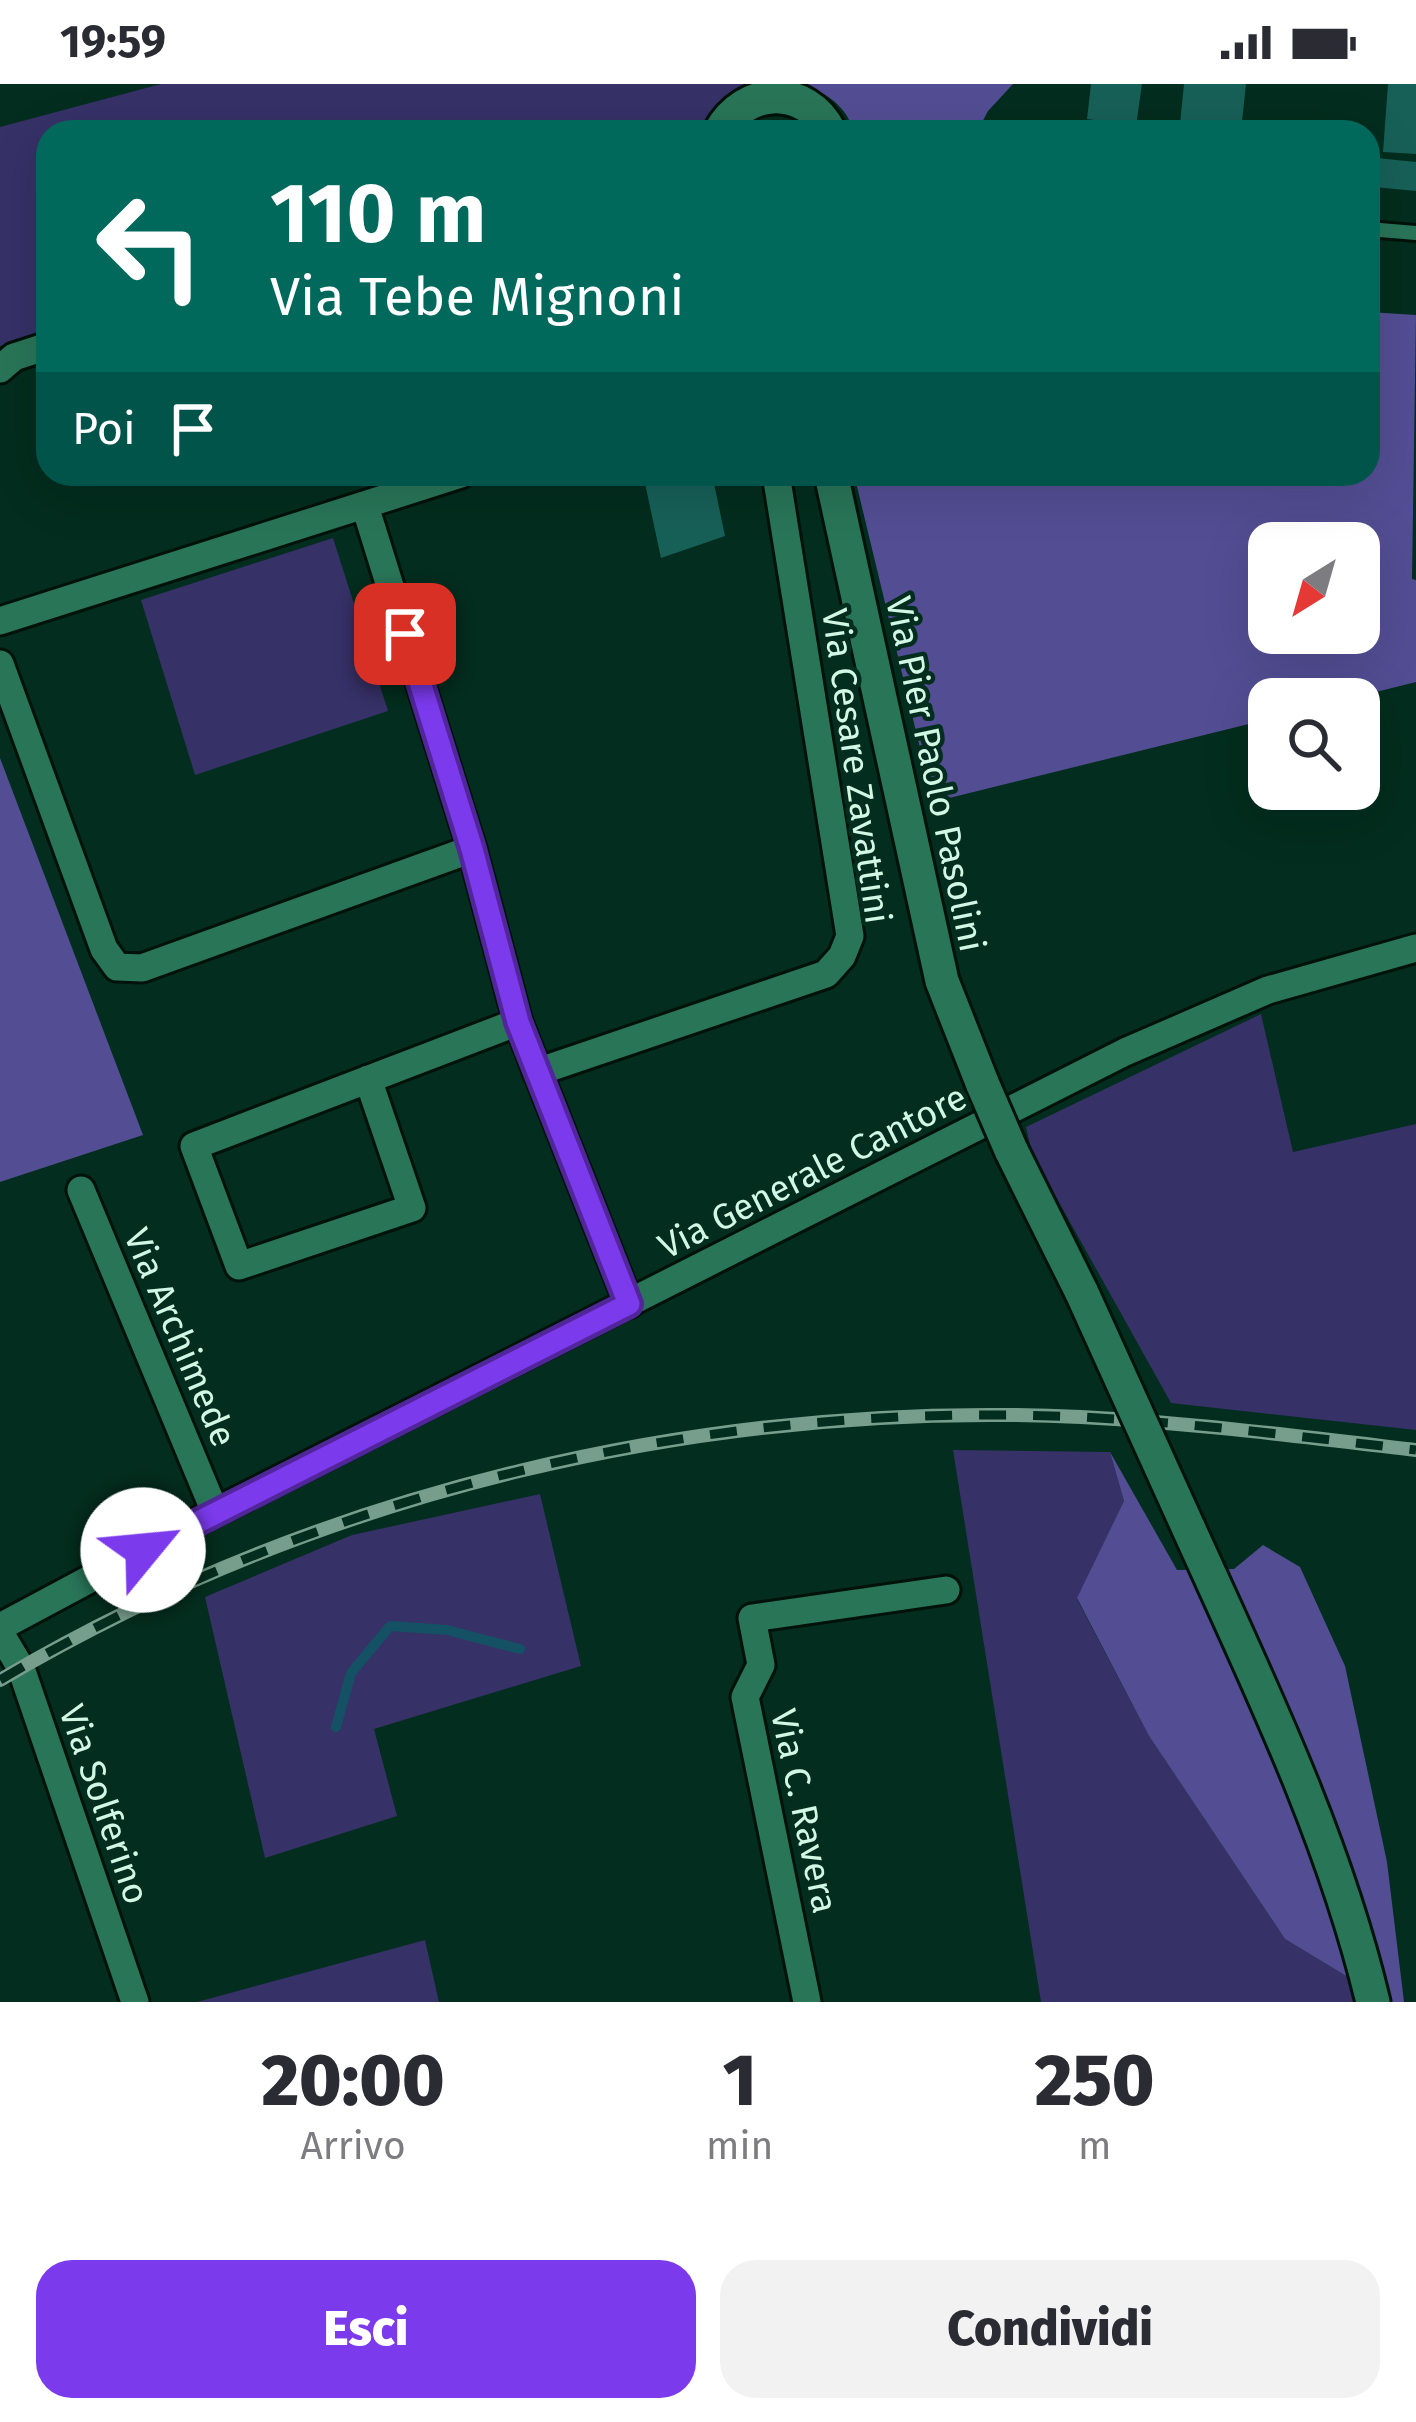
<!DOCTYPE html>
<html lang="it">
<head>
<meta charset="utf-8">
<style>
	body { margin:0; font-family:"Fira Sans",sans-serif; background:#f2f2f3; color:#2b2b33; height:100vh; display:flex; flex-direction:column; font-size:45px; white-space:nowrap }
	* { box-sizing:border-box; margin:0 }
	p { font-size:39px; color:#7c7c81 }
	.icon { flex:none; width:66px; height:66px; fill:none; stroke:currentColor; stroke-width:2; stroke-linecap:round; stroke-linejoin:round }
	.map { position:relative; height:1918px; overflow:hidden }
	.panel { display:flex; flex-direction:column; background:#fff; flex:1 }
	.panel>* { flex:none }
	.banner { position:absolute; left:36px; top:36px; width:1344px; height:366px; border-radius:36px; box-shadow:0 12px 48px #0002; background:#00695c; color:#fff; overflow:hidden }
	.needle { width:78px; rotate:217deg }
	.controls { position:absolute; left:1248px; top:438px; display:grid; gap:24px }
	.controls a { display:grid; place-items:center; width:132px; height:132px; border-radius:24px; background:#fff; box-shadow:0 12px 48px #0002; font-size:60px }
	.pin { position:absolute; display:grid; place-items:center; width:102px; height:102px; color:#fff; margin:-51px; border-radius:24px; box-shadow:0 6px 18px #0006 }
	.me { position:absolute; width:132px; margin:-66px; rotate:62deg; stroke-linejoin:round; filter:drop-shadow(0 0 9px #0008) }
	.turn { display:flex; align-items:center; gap:42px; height:252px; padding:0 36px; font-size:54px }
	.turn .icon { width:156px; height:156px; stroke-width:2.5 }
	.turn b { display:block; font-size:84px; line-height:102px }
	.then { display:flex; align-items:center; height:114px; padding:0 36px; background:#0003; gap:24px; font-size:45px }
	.eta { display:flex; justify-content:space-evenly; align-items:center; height:204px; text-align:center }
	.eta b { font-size:72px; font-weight:800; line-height:84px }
	.action { display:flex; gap:24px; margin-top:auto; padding:24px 36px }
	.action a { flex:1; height:138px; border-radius:36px; background:#7c3aed; color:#fff; font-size:48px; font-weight:800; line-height:138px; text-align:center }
	.action a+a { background:#f2f2f3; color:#2b2b33 }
	.status { display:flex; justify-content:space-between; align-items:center; height:84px; padding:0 60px; background:#fff; direction:ltr }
	.status svg { height:33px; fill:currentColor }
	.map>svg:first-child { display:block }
	.green { fill:#363167 }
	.forest { fill:#534e94; fill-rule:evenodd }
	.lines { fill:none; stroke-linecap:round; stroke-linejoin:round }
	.stream { stroke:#155164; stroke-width:10 }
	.building { fill:#176058 }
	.service-casing { stroke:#00120a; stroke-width:20 }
	.minor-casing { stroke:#00120a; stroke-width:33 }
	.tertiary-casing { stroke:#00120a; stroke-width:39 }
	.service { stroke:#297558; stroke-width:14 }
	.minor { stroke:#297558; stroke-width:27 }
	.tertiary { stroke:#297558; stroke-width:33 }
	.rail-casing { stroke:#779e8d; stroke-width:14 }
	.rail { stroke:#032d1e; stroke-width:9; stroke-dasharray:27; stroke-linecap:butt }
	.tertiary-bridge-casing { stroke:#00120a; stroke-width:39; stroke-linecap:butt }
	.tertiary-bridge { stroke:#297558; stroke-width:33 }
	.route-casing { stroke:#51269a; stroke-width:30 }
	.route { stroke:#7c3aed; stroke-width:21 }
	.labels { text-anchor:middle; stroke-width:9; stroke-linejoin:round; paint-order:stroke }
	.street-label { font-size:36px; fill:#d3f7e5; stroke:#032d1e }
</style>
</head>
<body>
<div class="status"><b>19:59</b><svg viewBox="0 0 49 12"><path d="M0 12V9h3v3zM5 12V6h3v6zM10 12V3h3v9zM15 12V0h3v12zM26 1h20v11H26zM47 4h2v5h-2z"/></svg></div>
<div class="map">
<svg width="1416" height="1918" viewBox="0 0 1416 1918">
	<rect width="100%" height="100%" fill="#032d1e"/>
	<g class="green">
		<path d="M161 0H775L777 5 700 48H48V248L0 262V43Z"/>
		<path d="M333 454 388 627 195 691 141 516Z"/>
		<path d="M1261 930 1293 1068 1416 1040V1346L1171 1319 1032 1070 1026 1043Z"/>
		<path d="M953 1366 1110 1368 1124 1417 1077 1515 1149 1652 1285 1855 1356 1898 1357 1918H1041Z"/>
		<path d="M540 1410 581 1582 374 1645 397 1732 265 1774 205 1513 352 1451Z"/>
		<path d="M425 1856 439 1918H197Z"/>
	</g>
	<g class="forest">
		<path d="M801 0H1013L988 27 977 48H854C848 25 826 5 802 4Z"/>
		<path d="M1368 228 1416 231 1412 495 1416 496V598L1348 615H1269V635L933 718 854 390H1368ZM1359 459V549H1269V459Z"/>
		<path d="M0 674 143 1051 0 1098Z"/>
		<path d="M1110 1368 1177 1486 1234 1485 1263 1461 1300 1483 1345 1582 1387 1778 1404 1918H1373L1356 1898 1285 1855 1149 1652 1077 1514 1124 1417Z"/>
	</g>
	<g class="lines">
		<path class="stream" d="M336 1643 351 1589 390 1542 447 1546 520 1565"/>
	</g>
	<g class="building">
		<path d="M1091 0H1142L1136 42 1087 35Z"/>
		<path d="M1184 0H1246L1241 47 1180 40Z"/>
		<path d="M1388 0H1416V70L1383 68Z"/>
		<path d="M1377 74 1416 78V107L1374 103Z"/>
		<path d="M643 390H712L725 452 661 474Z"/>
	</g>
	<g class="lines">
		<g class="service-casing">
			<path id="service" d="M1368 145 1416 149"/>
		</g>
		<g class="minor-casing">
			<g id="minor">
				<path d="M0 285 14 273 48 262"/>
				<path d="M365 422 472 765 518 938 629 1220"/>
				<path d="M0 537 461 390"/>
				<path d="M0 580 104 865 117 883 142 884 472 765"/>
				<path d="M537 988 826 890 842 872 850 852 776 390"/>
				<path d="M368 995 412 1124 239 1182 194 1062 518 938"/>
				<path d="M81 1106 215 1428"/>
				<path d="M0 1543 215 1428 1125 968 1268 906 1416 864"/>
				<path d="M0 1549 21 1584 135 1918"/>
				<path d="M807 1918 745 1613 761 1581 752 1534 946 1506"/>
			</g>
		</g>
		<g class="tertiary-casing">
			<g id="tertiary">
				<path d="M720 48C745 2 806 0 830 48"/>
				<path d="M831 390 942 897 983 1001"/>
				<path d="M1011 1066 1082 1209"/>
				<path d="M1188 1443C1258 1598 1333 1751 1373 1918"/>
			</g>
		</g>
		<use href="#service" class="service"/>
		<use href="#minor" class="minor"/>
		<use href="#tertiary" class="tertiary"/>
		<g class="rail-casing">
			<path id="rail" d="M0 1596C324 1405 706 1316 1081 1333 1193 1339 1305 1353 1416 1366"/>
		</g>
		<use href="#rail" class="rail"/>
		<g class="tertiary-bridge-casing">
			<g id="tertiary-bridge">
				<path d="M983 1001 1011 1066"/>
				<path d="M1082 1209 1188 1443"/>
			</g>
		</g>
		<use href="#tertiary-bridge" class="tertiary-bridge"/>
	</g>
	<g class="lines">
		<g class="route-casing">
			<path id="route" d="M143 1466 629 1220 518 938 472 765 405 550"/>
		</g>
		<use href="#route" class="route"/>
	</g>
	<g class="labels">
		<g class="street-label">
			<text transform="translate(857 682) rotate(82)" y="13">Via Cesare Zavattini</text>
			<text transform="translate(936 690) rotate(78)" y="13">Via Pier Paolo Pasolini</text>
			<text transform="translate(812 1087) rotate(-27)" y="13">Via Generale Cantore</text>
			<text transform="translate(181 1253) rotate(67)" y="13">Via Archimede</text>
			<text transform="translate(105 1720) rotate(71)" y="13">Via Solferino</text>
			<text transform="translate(805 1727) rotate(78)" y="13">Via C. Ravera</text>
		</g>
	</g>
</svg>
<div class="controls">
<a><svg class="needle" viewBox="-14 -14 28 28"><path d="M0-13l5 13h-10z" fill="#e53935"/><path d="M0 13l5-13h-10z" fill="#7c7c81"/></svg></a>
<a><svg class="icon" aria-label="search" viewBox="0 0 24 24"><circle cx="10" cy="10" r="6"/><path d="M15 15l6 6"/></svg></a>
</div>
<div class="pin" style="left:405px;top:550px;background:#d93025"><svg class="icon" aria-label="arrive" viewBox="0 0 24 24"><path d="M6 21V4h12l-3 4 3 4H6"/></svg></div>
<svg class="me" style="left:143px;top:1466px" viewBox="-20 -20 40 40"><circle r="19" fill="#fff"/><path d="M0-13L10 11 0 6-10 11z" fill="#7c3aed"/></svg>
<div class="banner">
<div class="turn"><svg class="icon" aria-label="left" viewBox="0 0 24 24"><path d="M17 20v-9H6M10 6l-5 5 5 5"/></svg><div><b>110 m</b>Via Tebe Mignoni</div></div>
<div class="then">Poi<svg class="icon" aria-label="arrive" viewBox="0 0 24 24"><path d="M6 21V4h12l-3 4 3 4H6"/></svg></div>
</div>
</div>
<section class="panel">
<div class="eta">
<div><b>20:00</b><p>Arrivo</p></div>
<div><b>1</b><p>min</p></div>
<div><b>250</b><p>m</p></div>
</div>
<div class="action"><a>Esci</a><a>Condividi</a></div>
</section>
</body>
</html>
